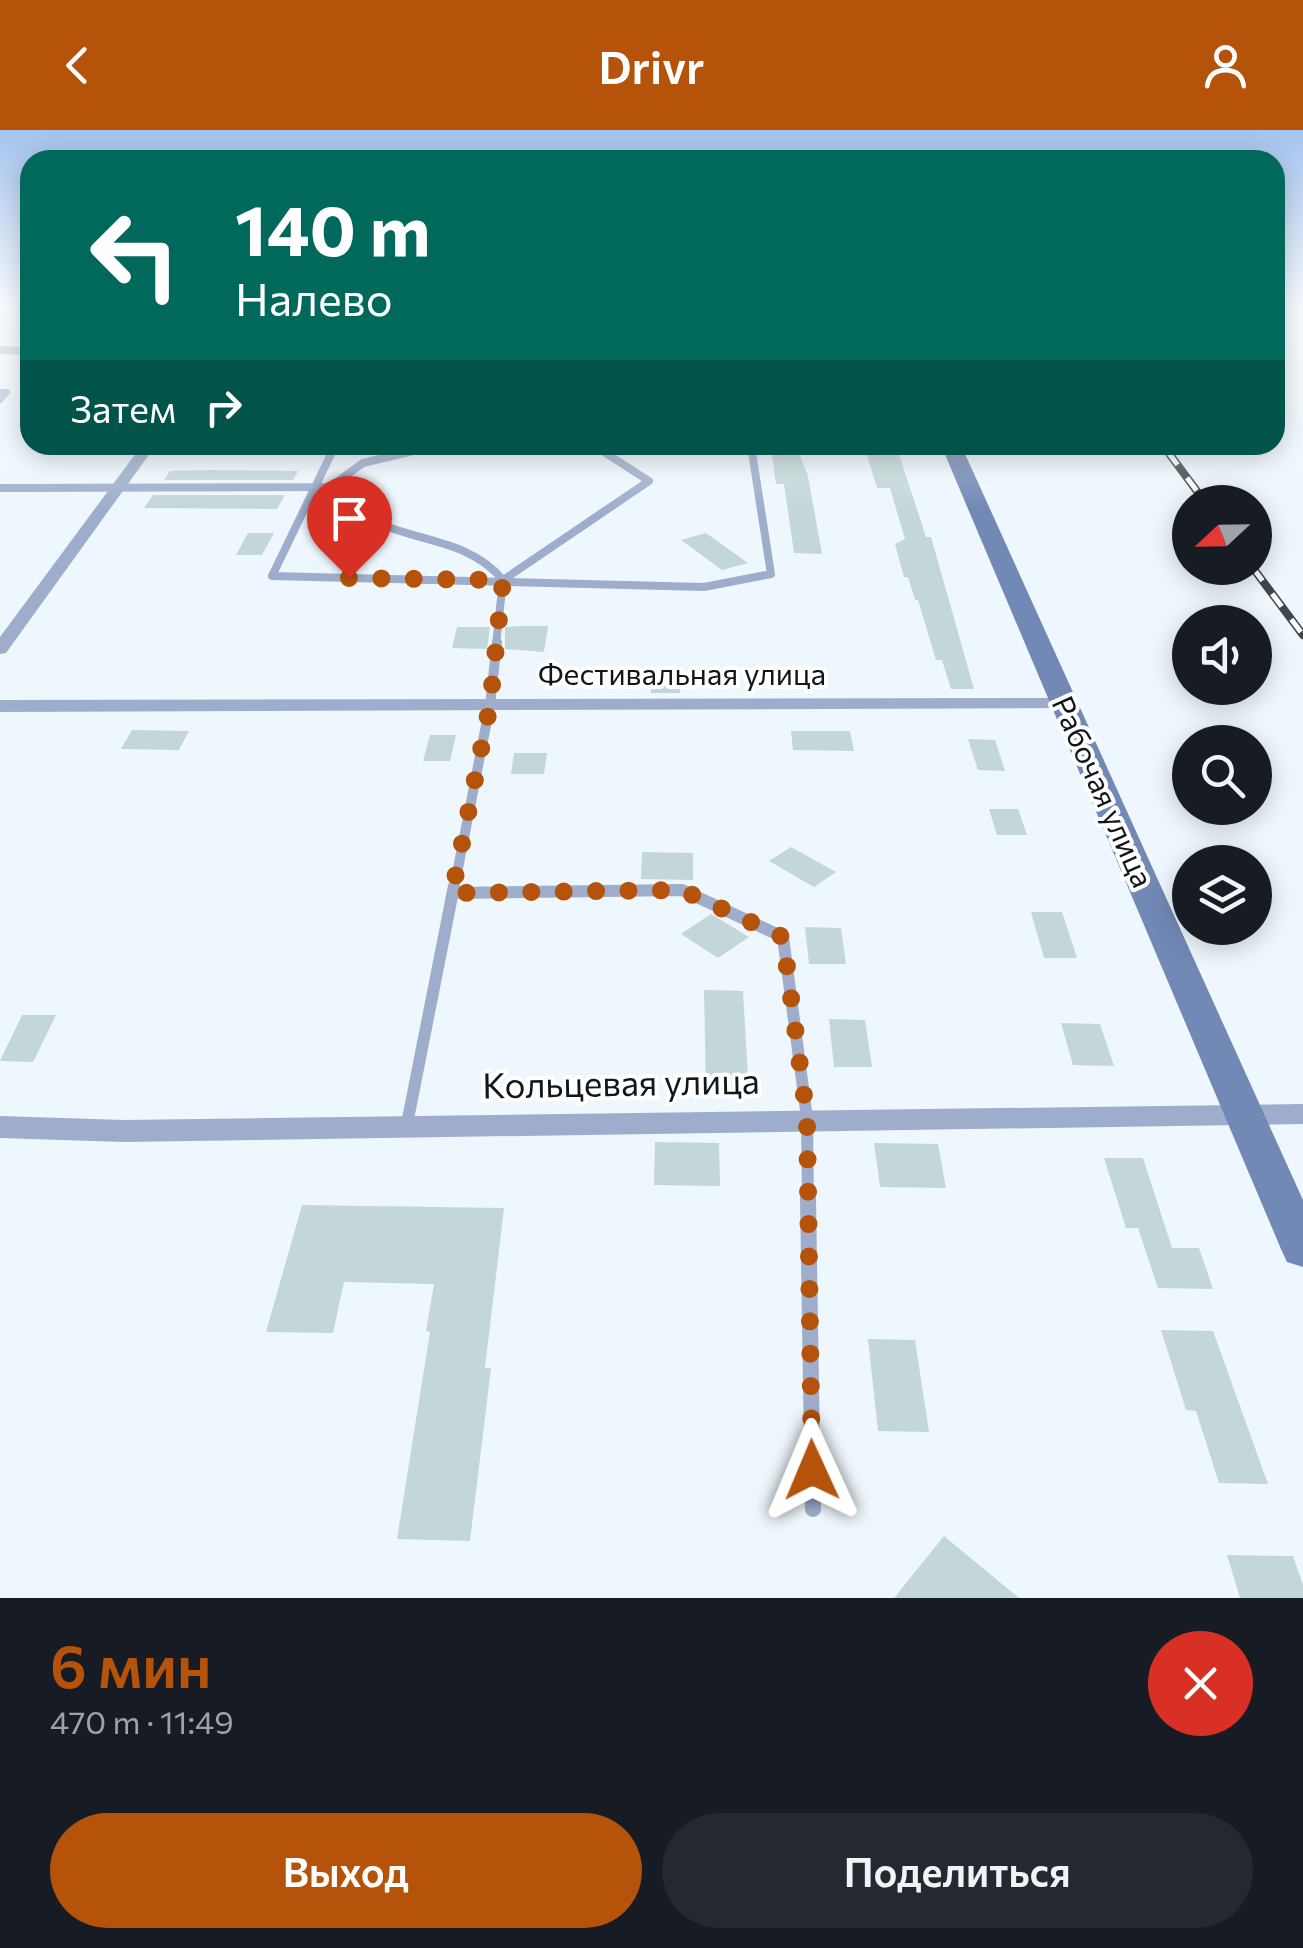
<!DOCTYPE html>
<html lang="ru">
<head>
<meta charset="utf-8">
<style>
	body { margin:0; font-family:Commissioner,sans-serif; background:#242831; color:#f1f3f6; height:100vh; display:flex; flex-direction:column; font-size:38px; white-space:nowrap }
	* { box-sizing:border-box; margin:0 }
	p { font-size:32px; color:#9ea1a6 }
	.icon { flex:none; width:55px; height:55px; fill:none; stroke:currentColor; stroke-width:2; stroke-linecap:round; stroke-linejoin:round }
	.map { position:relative; height:1468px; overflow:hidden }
	.side { display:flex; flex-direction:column; background:#171b24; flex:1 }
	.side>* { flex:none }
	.top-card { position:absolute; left:20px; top:20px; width:1265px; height:305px; border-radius:30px; box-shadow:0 5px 25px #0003; background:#00695c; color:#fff; overflow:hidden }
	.needle { width:65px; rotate:248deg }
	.controls { position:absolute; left:1172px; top:355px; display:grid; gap:20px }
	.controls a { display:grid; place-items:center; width:100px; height:100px; border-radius:50%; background:#171b24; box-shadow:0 5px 25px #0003; font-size:50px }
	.pin { position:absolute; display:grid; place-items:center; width:85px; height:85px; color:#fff; margin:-102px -42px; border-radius:50% 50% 50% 0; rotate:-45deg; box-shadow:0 0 10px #0007 }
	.pin .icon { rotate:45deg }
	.me { position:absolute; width:110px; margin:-55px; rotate:359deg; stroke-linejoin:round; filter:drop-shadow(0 0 8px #0008) }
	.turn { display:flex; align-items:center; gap:35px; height:210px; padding:0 50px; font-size:45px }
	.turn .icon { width:130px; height:130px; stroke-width:2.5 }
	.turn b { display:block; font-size:70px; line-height:85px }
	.then { display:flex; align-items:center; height:95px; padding:0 50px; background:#0003; gap:20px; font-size:38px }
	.round { display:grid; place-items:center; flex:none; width:105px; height:105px; border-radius:52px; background:#242831 }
	.summary { display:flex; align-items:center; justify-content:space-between; height:170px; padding:0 50px }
	h1 { font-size:60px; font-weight:600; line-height:75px; color:#b45309 }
	.primary-button { display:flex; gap:20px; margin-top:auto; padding:20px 50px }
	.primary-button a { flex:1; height:115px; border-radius:60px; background:#b45309; color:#fff; font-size:40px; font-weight:600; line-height:115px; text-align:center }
	.primary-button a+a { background:#242831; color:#f1f3f6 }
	header { display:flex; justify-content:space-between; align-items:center; height:130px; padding:0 50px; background:#b45309; color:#fff; font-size:45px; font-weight:600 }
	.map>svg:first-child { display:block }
	.building { fill:#c4d7d8 }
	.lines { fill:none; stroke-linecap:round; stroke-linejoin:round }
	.service-far4 { stroke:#9dadcb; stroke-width:6 }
	.service-far3 { stroke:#9dadcb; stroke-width:8 }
	.service-far2 { stroke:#9dadcb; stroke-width:10 }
	.service-far1 { stroke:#9dadcb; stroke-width:12 }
	.service { stroke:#9dadcb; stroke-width:16 }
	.minor { fill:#9dadcb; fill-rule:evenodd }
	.secondary { fill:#7288b5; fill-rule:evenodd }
	.rail-far1-casing { stroke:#40464a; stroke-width:6 }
	.rail-casing { stroke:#40464a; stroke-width:8 }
	.rail-far1 { stroke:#fff; stroke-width:4; stroke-dasharray:12; stroke-linecap:butt }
	.rail { stroke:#fff; stroke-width:5; stroke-dasharray:16; stroke-linecap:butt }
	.route { stroke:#b45309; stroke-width:18; stroke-dasharray:0 32.4 }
	.labels { text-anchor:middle; stroke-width:8; stroke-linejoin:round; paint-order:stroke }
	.street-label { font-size:30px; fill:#101619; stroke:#fff }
	.near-street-label { font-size:35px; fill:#101619; stroke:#fff }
</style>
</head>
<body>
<header><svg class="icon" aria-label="back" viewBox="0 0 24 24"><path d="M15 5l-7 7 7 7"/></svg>Drivr<svg class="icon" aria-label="person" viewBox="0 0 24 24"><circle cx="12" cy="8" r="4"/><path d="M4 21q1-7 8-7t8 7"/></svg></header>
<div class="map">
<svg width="1303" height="1468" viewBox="0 0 1303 1468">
	<rect width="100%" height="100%" fill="#eef7fd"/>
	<g class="building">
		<path d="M864 315H896L926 407H931L974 559H951L942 530H936L918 470H915L908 447H904L895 414 905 409 890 358H877Z"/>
		<path d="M771 318H797L808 346 822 424 794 423 784 354H776Z"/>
		<path d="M170 341 211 340 298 341 293 350H164Z"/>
		<path d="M153 365H285L277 379 144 378Z"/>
		<path d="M248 403H274L262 425H236Z"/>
		<path d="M706 403 748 433 722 440 681 410Z"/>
		<path d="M521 496H548L544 522 505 519V497Z"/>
		<path d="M457 497H490L487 519 452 518Z"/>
		<path d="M652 540H681L680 563H651Z"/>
		<path d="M132 600 189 601 179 620 121 619Z"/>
		<path d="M791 601H850L854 621 793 620Z"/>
		<path d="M430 605H456L450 631H423Z"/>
		<path d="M968 609 995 610 1005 641 978 640Z"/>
		<path d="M514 623H547L544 644H511Z"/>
		<path d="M989 679H1018L1027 705H997Z"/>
		<path d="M791 717 836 742 814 757 769 731Z"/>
		<path d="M642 722 693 723V750L641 749Z"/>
		<path d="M1031 782H1062L1077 828H1044Z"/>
		<path d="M711 784 749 807 718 828 681 804Z"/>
		<path d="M805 797 841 798 846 834H809Z"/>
		<path d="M704 860 743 861 749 965 706 964Z"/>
		<path d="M22 885H56L33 932 0 931Z"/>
		<path d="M829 889 865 890 872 937H834Z"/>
		<path d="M1061 893 1100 894 1114 936 1073 935Z"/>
		<path d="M655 1012 719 1013 720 1056 654 1055Z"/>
		<path d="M874 1013 938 1014 946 1058 880 1057Z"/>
		<path d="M1104 1028H1143L1172 1118H1199L1213 1159 1158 1158 1138 1098H1126Z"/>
		<path d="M302 1075 504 1078 485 1238H491L470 1411 397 1409 430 1202 426 1201 434 1154 344 1152 333 1203 266 1202Z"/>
		<path d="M1161 1200 1213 1201 1268 1354 1219 1353 1196 1281 1186 1280Z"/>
		<path d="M868 1209 915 1210 929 1302 878 1301Z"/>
		<path d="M944 1406 1019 1468H894Z"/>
		<path d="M1227 1425 1293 1426 1303 1455V1468H1240Z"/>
	</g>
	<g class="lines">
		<g class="service-far4">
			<path d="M0 262H7L0 270"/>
			<path d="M593 315 608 325"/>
			<path d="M751 315 752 325"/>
			<path d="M330 325 335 315"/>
			<path d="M399 325 440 315"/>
		</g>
		<g class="service-far3">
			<path d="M332 322 272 446 704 457 771 444 752 322"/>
			<path d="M330 357C381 420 457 395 503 450L496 515"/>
			<path d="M0 358 330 357 363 333 409 322"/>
			<path d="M503 450 649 351 604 322"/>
		</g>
		<path class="service-far2" d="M454 759 490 575 497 512"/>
		<g class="service-far1">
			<path d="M453 763 682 760 783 807 807 988 808 1070"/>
			<path d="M407 994 454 756"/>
		</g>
		<path class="service" d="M808 1068 813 1379"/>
		<g class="minor">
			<path d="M0 216 30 217V225L0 224Z"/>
			<path d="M142 315H156L6 523 0 524V507Z"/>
			<path d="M1063 568 1073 574 1070 578 0 582V570Z"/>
			<path d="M1303 974V994L124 1012 0 1008V986L124 990Z"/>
		</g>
		<path class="secondary" d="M941 315H961L1303 1070V1137L1287 1132 1281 1119Z"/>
		<g class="rail-far1-casing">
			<path id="rail-far1" d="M1163 315 1170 325"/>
		</g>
		<g class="rail-casing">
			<g id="rail">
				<path d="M1168 322 1205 372"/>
				<path d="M1253 438 1303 505"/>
			</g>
		</g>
		<use href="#rail-far1" class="rail-far1"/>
		<use href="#rail" class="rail"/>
	</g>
	<linearGradient id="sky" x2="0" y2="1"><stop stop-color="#a5c3ef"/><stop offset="0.46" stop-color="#f7fbfe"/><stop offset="1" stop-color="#f7fbfe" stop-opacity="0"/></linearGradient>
	<rect width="1303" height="380" fill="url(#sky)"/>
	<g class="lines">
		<path class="route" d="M349 448 503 450 490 575 452 763 682 760 783 807 807 988 812 1340"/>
	</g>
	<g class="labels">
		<g class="street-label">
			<text x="682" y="555">Фестивальная улица</text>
			<text transform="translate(1102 662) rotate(66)" y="10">Рабочая улица</text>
		</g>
		<g class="near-street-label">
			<text transform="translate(621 954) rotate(-1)" y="12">Кольцевая улица</text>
		</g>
	</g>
</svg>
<div class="controls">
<a><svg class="needle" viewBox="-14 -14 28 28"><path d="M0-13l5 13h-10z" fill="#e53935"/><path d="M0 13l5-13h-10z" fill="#9ea1a6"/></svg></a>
<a><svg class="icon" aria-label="sound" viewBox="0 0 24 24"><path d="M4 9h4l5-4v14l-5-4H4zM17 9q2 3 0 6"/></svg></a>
<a><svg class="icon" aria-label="search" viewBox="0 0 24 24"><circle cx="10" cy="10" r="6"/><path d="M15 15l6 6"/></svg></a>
<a><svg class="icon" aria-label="layers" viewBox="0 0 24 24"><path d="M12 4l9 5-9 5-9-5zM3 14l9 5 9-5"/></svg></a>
</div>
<div class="pin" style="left:349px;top:448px;background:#d93025"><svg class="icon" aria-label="arrive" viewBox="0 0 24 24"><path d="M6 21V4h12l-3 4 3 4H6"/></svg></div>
<svg class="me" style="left:812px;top:1340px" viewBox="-20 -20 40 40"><path d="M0-17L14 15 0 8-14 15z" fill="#b45309" stroke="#fff" stroke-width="4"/></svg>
<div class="top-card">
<div class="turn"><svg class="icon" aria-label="left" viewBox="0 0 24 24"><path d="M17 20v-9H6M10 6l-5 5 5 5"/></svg><div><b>140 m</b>Налево</div></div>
<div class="then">Затем<svg class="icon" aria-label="right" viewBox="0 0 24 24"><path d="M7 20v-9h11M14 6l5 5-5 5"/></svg></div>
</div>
</div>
<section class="side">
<div class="summary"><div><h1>6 мин</h1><p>470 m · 11:49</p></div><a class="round" style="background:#d93025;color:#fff"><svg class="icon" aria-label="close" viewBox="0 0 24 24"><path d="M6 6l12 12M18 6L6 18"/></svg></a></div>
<div class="primary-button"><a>Выход</a><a>Поделиться</a></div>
</section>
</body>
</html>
